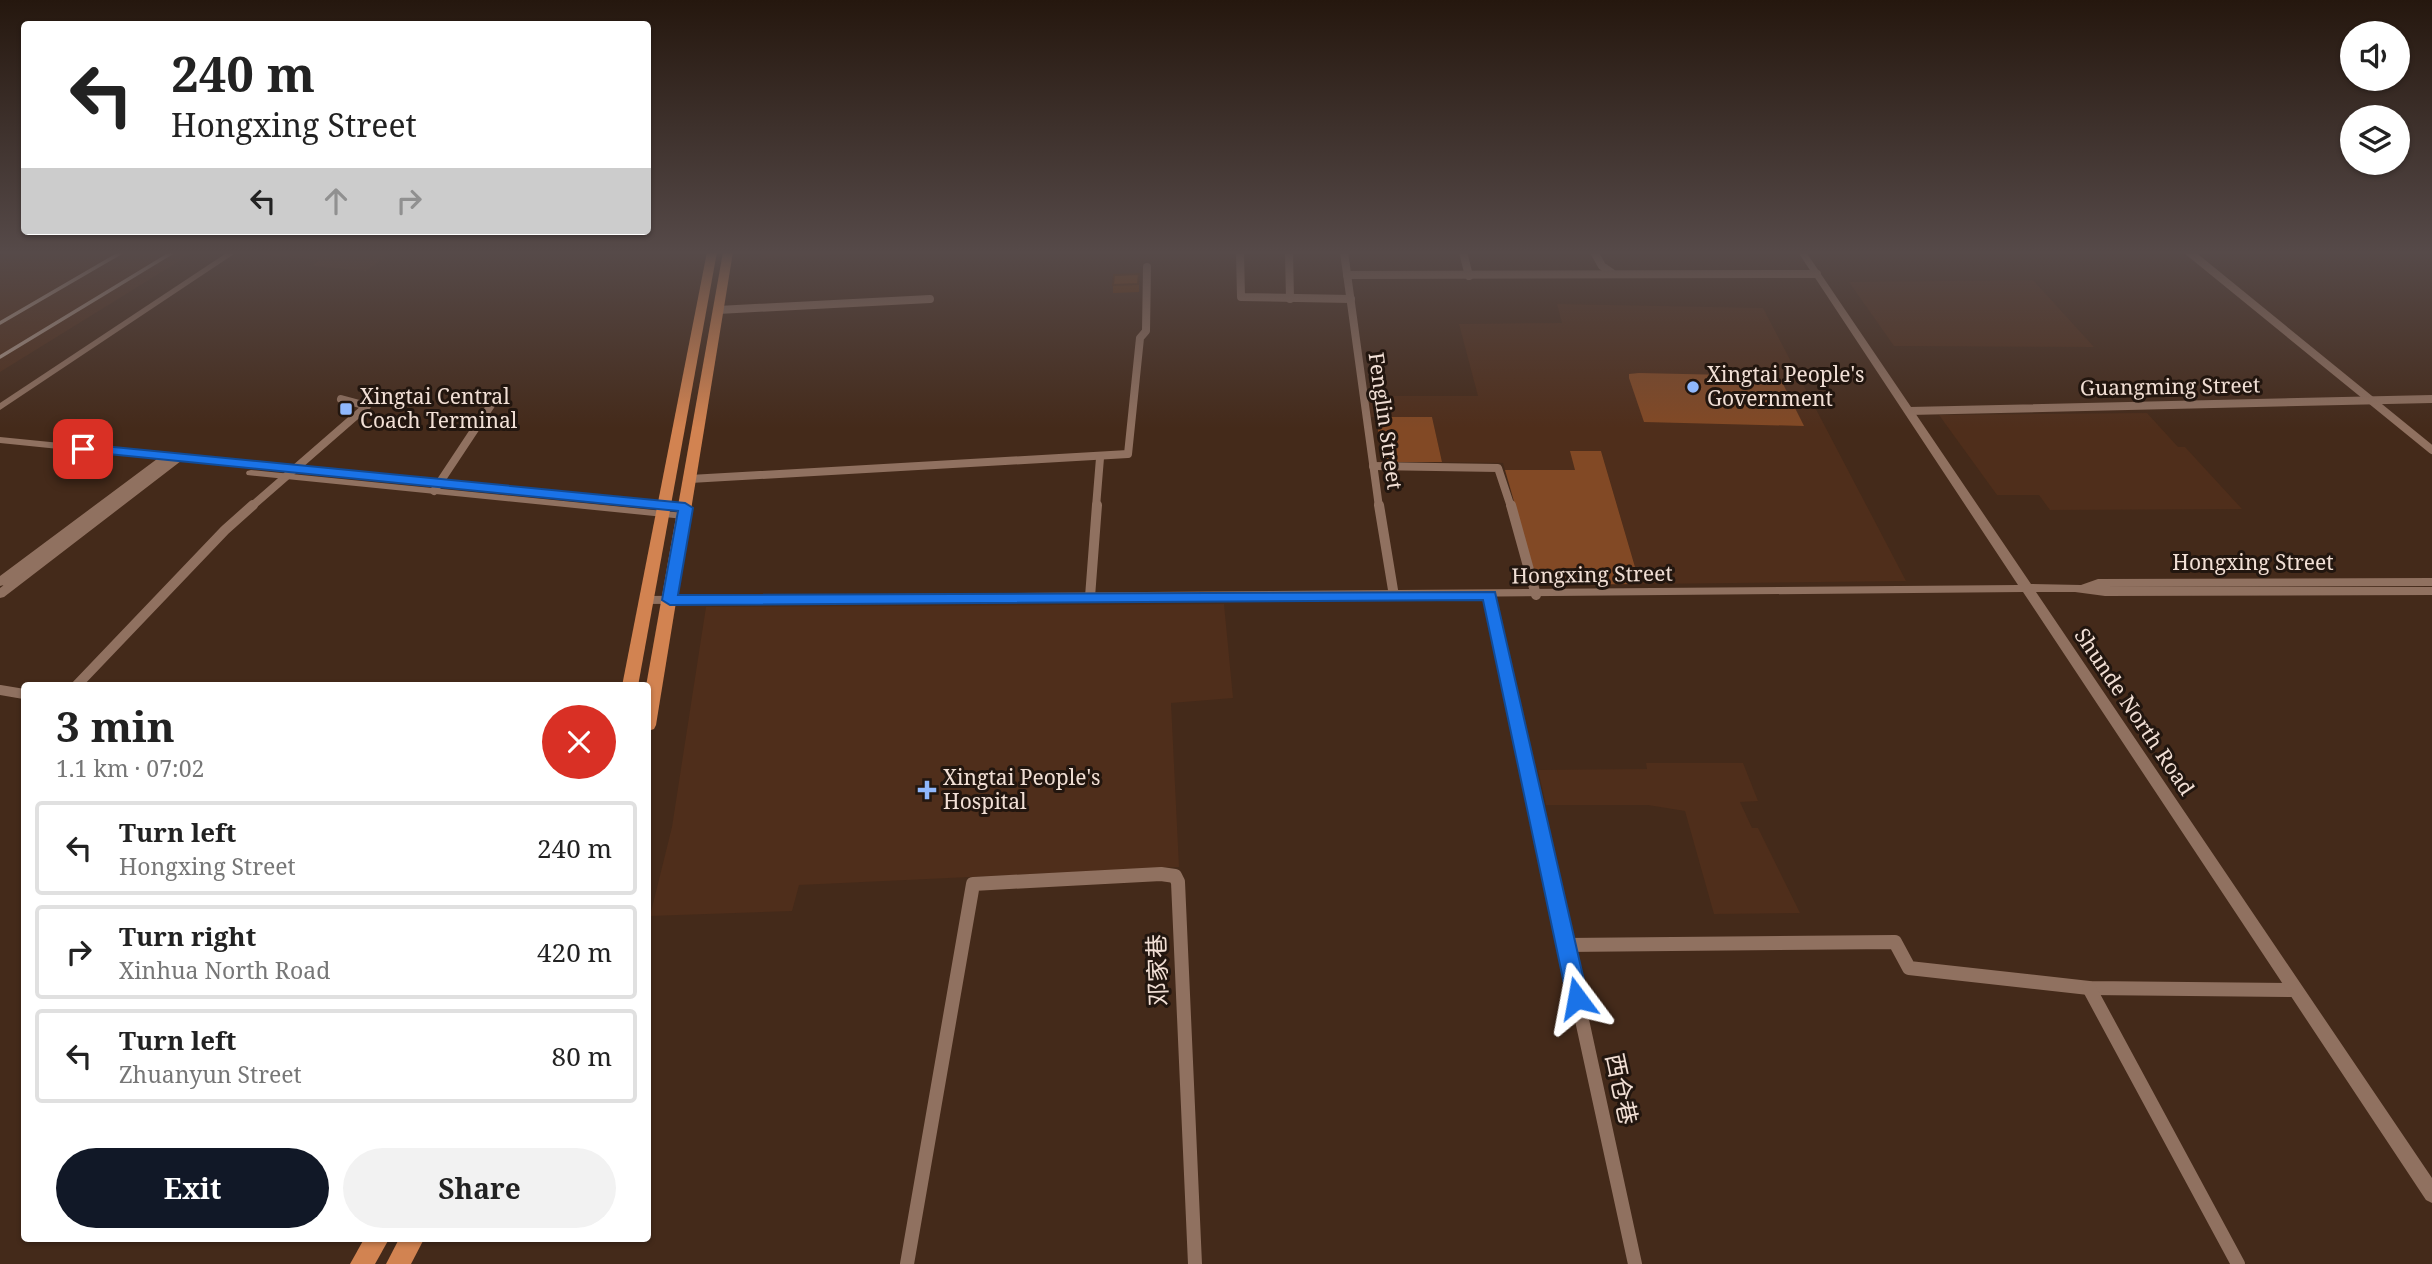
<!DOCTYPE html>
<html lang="en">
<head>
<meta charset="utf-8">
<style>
	body { margin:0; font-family:"Noto Serif","Noto Sans SC",serif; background:#f2f2f2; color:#222; height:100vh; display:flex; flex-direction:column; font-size:26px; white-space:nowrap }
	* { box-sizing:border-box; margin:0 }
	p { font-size:23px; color:#767676 }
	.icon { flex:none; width:38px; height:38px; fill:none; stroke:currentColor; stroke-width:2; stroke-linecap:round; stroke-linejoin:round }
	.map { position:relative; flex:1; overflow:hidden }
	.panel { position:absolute; left:21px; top:682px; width:630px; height:560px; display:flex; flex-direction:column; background:#fff; border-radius:7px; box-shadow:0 2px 5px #0004 }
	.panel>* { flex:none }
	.top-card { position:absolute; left:21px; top:21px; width:630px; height:214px; border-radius:7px; box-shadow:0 2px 5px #0004; background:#fff; color:#222; overflow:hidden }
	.fabs { position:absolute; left:2340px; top:21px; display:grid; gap:14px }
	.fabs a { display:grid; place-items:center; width:70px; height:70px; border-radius:50%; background:#fff; box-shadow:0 2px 5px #0004; font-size:35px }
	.pin { position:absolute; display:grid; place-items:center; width:60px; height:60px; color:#fff; margin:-30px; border-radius:14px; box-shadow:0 4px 10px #0006 }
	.me { position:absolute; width:77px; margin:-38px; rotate:347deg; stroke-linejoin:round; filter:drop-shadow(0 0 5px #0008) }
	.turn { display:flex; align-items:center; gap:24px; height:147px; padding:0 35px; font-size:32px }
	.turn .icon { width:91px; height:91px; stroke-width:2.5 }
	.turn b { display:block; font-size:49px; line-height:60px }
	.lanes { display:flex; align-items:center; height:66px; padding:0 35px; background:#0003; justify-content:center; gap:35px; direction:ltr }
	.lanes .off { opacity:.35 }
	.round { display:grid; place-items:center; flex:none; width:74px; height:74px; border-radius:37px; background:#f2f2f2 }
	.overview { display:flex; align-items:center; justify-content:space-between; height:119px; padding:0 35px }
	h1 { font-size:42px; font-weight:700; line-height:52px }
	.action { display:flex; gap:14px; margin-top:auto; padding:14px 35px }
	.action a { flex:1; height:80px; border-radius:42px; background:#111827; color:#fff; font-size:28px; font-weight:700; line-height:80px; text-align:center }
	.action a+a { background:#f2f2f2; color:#222 }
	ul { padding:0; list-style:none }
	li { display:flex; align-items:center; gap:21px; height:94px; margin:0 14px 10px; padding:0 21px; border:4px solid #e0e0e0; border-radius:7px }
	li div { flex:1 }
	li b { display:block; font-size:26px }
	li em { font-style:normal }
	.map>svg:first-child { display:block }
	.built { fill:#4f2e1b }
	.green { fill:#824925 }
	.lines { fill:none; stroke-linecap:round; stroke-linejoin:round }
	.minor-far2 { stroke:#907160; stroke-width:8 }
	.minor-far1 { stroke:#907160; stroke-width:10 }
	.minor { stroke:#907160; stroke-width:14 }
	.tertiary { fill:#907160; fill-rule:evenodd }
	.primary { fill:#d28351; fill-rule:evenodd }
	.rail { stroke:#ad988b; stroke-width:3.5 }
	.wall { fill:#643009 }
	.building { fill:#74380a; stroke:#512707; stroke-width:2 }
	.route { fill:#1a73e8; stroke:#114b97; stroke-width:2 }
	.poi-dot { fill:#90b8fd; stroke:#22160f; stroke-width:2.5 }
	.labels { text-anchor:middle; stroke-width:6; stroke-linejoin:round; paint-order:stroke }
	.poi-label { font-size:21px; fill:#f1dfd5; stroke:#22160f; text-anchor:start }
	.street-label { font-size:21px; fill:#f1dfd5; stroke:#22160f }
	.near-street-label { font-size:24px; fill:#f1dfd5; stroke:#22160f }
</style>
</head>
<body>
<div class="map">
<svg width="2432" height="1264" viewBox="0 0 2432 1264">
	<rect width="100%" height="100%" fill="#442a1a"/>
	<g class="built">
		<path d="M9 252H194L0 372V256Z"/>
		<path d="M392 252 366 271 312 266 319 260 244 253Z"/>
		<path d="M761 252H900L760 258Z"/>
		<path d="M2033 280 2094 347 1894 346 1849 282Z"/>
		<path d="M1557 304 1763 308 1906 581 1640 584 1601 451 1576 470H1505L1503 463 1442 462 1432 417H1370L1367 396H1478L1459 324 1562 323Z"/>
		<path d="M2147 413 2178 447H2185L2242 509 2050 510 2039 495H1997L1939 415Z"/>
		<path d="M1224 604 1233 698 1171 703 1179 867 799 885 792 911 650 916 672 827 706 607Z"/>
		<path d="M1646 763H1743L1758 801 1740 802 1752 828H1758L1800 913 1714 914 1685 811 1648 805H1546L1538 770 1647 769Z"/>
	</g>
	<g class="green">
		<path d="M1639 373 1774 376 1781 380 1804 426 1644 422 1629 378V374Z"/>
		<path d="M1376 417H1432L1442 462H1383Z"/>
		<path d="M1570 451H1601L1640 584 1538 585 1505 470H1575Z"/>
	</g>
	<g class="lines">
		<g class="minor-far2">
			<path d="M1240 252 1241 297 1351 299"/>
			<path d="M1289 252 1290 299"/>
			<path d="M1344 252 1379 507"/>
			<path d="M1463 252 1469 276"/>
			<path d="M1594 252 1602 266 1612 273"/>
			<path d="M2189 252 2432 450"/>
			<path d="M1347 275 1817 274"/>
			<path d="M718 310 930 299"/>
			<path d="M1909 411 2432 399"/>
			<path d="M1373 466 1498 468 1511 507"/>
			<path d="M690 479 1128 454 1140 338 1146 331 1147 267"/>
			<path d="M434 491 491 405"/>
			<path d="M251 507 367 406 341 399"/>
			<path d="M1096 507 1100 458"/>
		</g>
		<g class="minor-far1">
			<path d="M1379 505 1394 596"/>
			<path d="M1511 505 1536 595"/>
			<path d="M1490 595 1543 837"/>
			<path d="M1090 597 1097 505"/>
			<path d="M76 686 225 530 253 505"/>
			<path d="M0 690 24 694"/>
		</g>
		<g class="minor">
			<path d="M1542 836 1635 1264"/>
			<path d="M1565 945 1895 942 1909 968 2089 988 2294 990"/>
			<path d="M2089 988 2238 1264"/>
			<path d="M907 1264 973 884 1161 874 1175 876 1178 882 1195 1264"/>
		</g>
		<g class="tertiary">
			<path d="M228 252H237L0 410V403Z"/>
			<path d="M1798 252H1806L2031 584 2081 585 2098 579 2432 578V586L2097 587H2432V595L2105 596 2075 592H2036L2432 1178V1203L2426 1200 2023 592 647 604 641 600 647 596 2018 585Z"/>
			<path d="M0 437 685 505 691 508 685 511 181 461 4 597 0 598V588L170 460 4 585 0 586V576L157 459 0 443Z"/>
			<path d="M251 470 684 513 690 516 684 519 247 475 246 473 247 471Z"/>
		</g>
		<g class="primary">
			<path d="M707 252H717L638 686H622Z"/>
			<path d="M723 252H733L656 725 654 729 648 731 646 686Z"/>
			<path d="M364 1239H389L375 1264H350Z"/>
			<path d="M399 1239H424L411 1264H386Z"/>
		</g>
		<g class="rail">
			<path d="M0 323 122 252"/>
			<path d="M0 357 173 252"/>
		</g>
	</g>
	<path class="wall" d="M1139 274V292L1113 293V285Z"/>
	<path class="building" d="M1139 274 1138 284 1113 285 1114 275Z"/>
	<linearGradient id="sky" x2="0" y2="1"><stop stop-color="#25170e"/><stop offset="0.59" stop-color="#564a49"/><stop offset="1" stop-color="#564a49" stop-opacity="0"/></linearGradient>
	<rect width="2432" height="428" fill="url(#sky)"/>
	<path class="route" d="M83 444 685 503 693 508 678 595 1495 592 1588 998 1585 1005 1577 1007 1570 1005 1567 998 1483 600 670 605 662 600 678 511 78 451 76 449Z"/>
	<g class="poi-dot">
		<circle cx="1693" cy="387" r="7"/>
		<rect x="339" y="402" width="14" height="14" rx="3.5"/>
		<path d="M923.5 779.5h7v7h7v7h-7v7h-7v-7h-7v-7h7z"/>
	</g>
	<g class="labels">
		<g class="poi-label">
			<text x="1707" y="382">Xingtai People's<tspan x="1707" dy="24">Government</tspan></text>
			<text x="360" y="404">Xingtai Central<tspan x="360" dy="24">Coach Terminal</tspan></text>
			<text x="943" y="785">Xingtai People's<tspan x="943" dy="24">Hospital</tspan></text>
		</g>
		<g class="street-label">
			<text transform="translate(2170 387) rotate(-1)" y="7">Guangming Street</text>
			<text transform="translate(1385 421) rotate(82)" y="7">Fenglin Street</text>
			<text x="2253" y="570">Hongxing Street</text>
			<text transform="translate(1592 575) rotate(-1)" y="7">Hongxing Street</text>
			<text transform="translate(2134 712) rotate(56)" y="7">Shunde North Road</text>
		</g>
		<g class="near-street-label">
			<text transform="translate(1158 970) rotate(-92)" y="8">邓家巷</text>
			<text transform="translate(1621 1089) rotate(78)" y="8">西仓巷</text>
		</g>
	</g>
</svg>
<div class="fabs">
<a><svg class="icon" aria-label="sound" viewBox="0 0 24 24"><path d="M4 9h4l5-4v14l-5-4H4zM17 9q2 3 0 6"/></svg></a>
<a><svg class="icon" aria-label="layers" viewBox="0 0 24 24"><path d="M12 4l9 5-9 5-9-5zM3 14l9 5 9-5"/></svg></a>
</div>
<div class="pin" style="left:83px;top:449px;background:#d93025"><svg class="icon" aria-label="arrive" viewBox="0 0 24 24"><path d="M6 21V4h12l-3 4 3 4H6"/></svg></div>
<svg class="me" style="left:1577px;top:998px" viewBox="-20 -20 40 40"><path d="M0-17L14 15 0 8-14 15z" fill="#1a73e8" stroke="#fff" stroke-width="4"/></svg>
<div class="top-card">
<div class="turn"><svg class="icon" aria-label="left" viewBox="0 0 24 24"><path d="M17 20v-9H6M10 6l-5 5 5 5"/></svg><div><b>240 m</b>Hongxing Street</div></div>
<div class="lanes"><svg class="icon" aria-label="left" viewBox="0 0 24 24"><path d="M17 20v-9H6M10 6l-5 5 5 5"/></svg><svg class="icon off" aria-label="ahead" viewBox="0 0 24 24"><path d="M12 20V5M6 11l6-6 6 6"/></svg><svg class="icon off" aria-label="right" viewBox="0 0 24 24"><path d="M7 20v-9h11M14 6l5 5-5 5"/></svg></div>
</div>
<section class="panel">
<div class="overview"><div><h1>3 min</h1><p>1.1 km · 07:02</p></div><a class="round" style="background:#d93025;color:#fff"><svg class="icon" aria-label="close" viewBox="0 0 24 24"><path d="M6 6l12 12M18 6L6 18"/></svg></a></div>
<ul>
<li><svg class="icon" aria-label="left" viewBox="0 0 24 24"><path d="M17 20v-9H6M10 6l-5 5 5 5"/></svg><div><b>Turn left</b><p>Hongxing Street</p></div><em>240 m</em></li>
<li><svg class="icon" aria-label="right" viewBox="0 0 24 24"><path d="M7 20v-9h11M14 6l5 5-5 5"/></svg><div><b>Turn right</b><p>Xinhua North Road</p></div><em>420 m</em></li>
<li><svg class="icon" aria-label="left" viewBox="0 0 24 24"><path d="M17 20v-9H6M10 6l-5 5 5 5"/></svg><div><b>Turn left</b><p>Zhuanyun Street</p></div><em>80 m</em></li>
</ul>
<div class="action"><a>Exit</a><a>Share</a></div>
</section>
</div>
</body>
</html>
